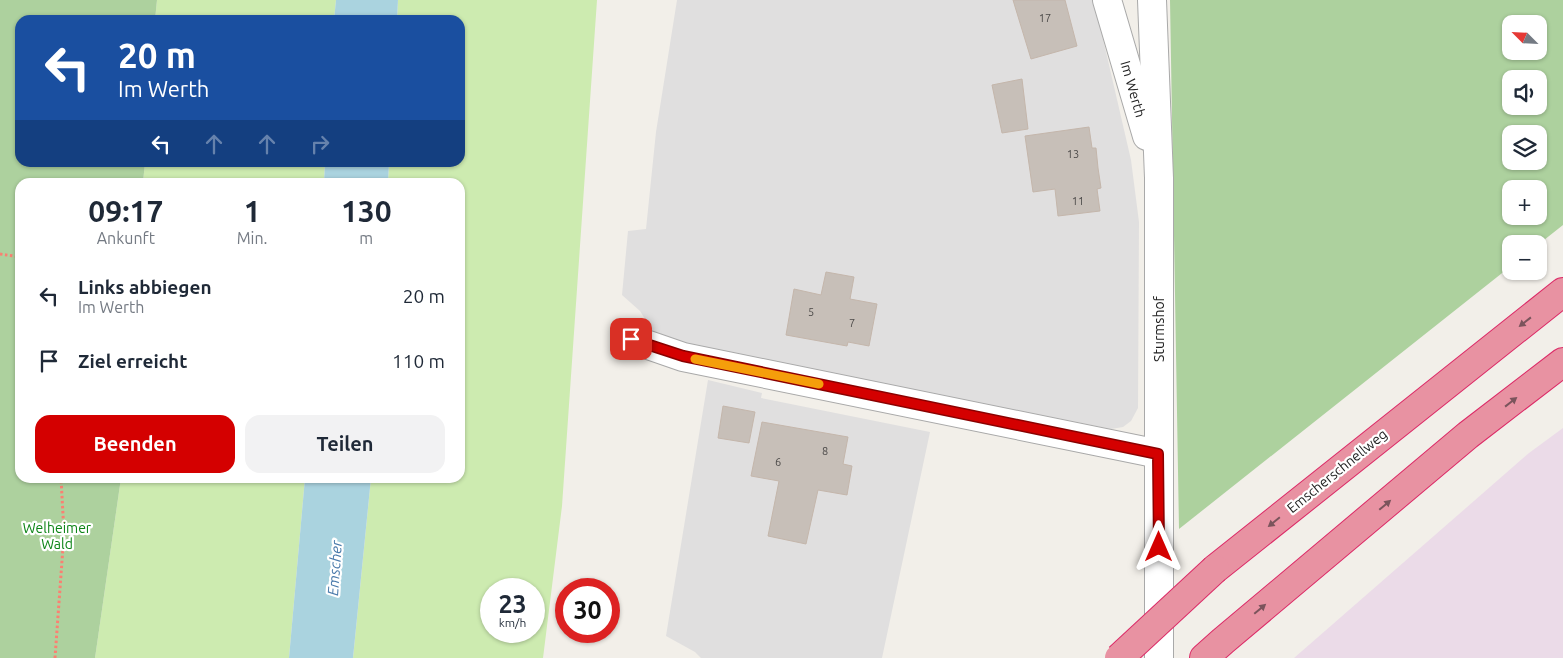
<!DOCTYPE html>
<html lang="de">
<head>
<meta charset="utf-8">
<style>
	body { margin:0; font-family:Ubuntu,sans-serif; background:#f2f2f3; color:#1f2937; height:100vh; display:flex; flex-direction:column; font-size:19px; white-space:nowrap }
	* { box-sizing:border-box; margin:0 }
	p { font-size:16px; color:#747a83 }
	.icon { flex:none; width:28px; height:28px; fill:none; stroke:currentColor; stroke-width:2; stroke-linecap:round; stroke-linejoin:round }
	.map { position:relative; flex:1; overflow:hidden }
	.details { position:absolute; left:15px; top:178px; width:450px; height:305px; display:flex; flex-direction:column; background:#fff; border-radius:15px; box-shadow:0 1px 4px #0004 }
	.details>* { flex:none }
	.hud { position:absolute; left:15px; top:15px; width:450px; height:152px; border-radius:15px; box-shadow:0 1px 4px #0004; background:#1a4fa0; color:#fff; overflow:hidden }
	.needle { width:32px; rotate:294deg }
	.buttons { position:absolute; left:1502px; top:15px; display:grid; gap:10px }
	.buttons a { display:grid; place-items:center; width:45px; height:45px; border-radius:10px; background:#fff; box-shadow:0 1px 4px #0004; font-size:25px }
	.speed { position:absolute; left:480px; top:578px; display:flex; gap:10px; font-size:25px; font-weight:700; text-align:center }
	.speed>* { display:grid; place-content:center; width:65px; height:65px; border-radius:50%; background:#fff; box-shadow:0 1px 4px #0004; line-height:1 }
	.speed small { font-size:12px; font-weight:400 }
	.speed .limit { border:8px solid #d22; background:#fff; color:#111 }
	.pin { position:absolute; display:grid; place-items:center; width:42px; height:42px; color:#fff; margin:-21px; border-radius:10px; box-shadow:0 2px 8px #0006 }
	.me { position:absolute; width:55px; margin:-28px; rotate:0deg; stroke-linejoin:round; filter:drop-shadow(0 0 4px #0008) }
	.turn { display:flex; align-items:center; gap:18px; height:105px; padding:0 20px; font-size:22px }
	.turn .icon { width:65px; height:65px; stroke-width:2.5 }
	.turn b { display:block; font-size:35px; line-height:42px }
	.lanes { display:flex; align-items:center; height:48px; padding:0 20px; background:#0003; justify-content:center; gap:25px; direction:ltr }
	.lanes .off { opacity:.35 }
	.eta { display:flex; justify-content:space-evenly; align-items:center; height:85px; text-align:center }
	.eta b { font-size:30px; font-weight:700; line-height:35px }
	.action { display:flex; gap:10px; margin-top:auto; padding:10px 20px }
	.action a { flex:1; height:58px; border-radius:15px; background:#d40000; color:#fff; font-size:20px; font-weight:700; line-height:58px; text-align:center }
	.action a+a { background:#f2f2f3; color:#1f2937 }
	ul { padding:0; list-style:none }
	li { display:flex; align-items:center; gap:15px; height:65px; padding:0 20px }
	li div { flex:1 }
	li b { display:block; font-size:19px }
	li em { font-style:normal }
	.map>svg:first-child { display:block }
	.residential { fill:#e0dfdf }
	.industrial { fill:#ebdbe8 }
	.grass { fill:#cdebb0; fill-rule:evenodd }
	.forest { fill:#add19e; fill-rule:evenodd }
	.water { fill:#aad3df }
	.building { fill:#c7bfb8; stroke:#c4b6ab }
	.lines { fill:none; stroke-linecap:round; stroke-linejoin:round }
	.street-casing { stroke:#a9a9a9; stroke-width:30 }
	.highway-casing { stroke:#dc2a67; stroke-width:30 }
	.path { stroke:#fa8072; stroke-width:3; stroke-dasharray:2.5 2.5; stroke-linecap:butt }
	.street { stroke:#fff; stroke-width:28 }
	.highway { stroke:#e892a2; stroke-width:28 }
	.highway-bridge-casing { stroke:#dc2a67; stroke-width:30; stroke-linecap:butt }
	.highway-bridge { stroke:#e892a2; stroke-width:28 }
	.oneway { fill:#7b545c }
	.route-casing { stroke:#8a0000; stroke-width:12 }
	.route { stroke:#d40000; stroke-width:9 }
	.slow { stroke:#f59e0b; stroke-width:9 }
	.labels { text-anchor:middle; stroke-width:4.5; stroke-linejoin:round; paint-order:stroke }
	.number-label { font-size:11px; fill:#4b4948 }
	.street-label { font-size:14px; fill:#222; stroke:#fff }
	.park-label { font-size:14px; fill:#0c8416; stroke:#fff }
	.water-label { font-size:15px; font-style:italic; fill:#4a7aab; stroke:#fff }
</style>
</head>
<body>
<div class="map">
<svg width="1563" height="658" viewBox="0 0 1563 658">
	<rect width="100%" height="100%" fill="#f2efe9"/>
	<g class="residential">
		<path d="M677 0H1094L1131 160 1139 222 1138 408 1131 421 1123 427 1111 429 699 347 667 339 652 330 640 311 622 295 628 231 646 229 656 132Z"/>
		<path d="M708 380 762 393 761 398 930 432 882 658H701L695 652 666 636Z"/>
	</g>
	<path class="industrial" d="M1563 428V658H1294L1529 453Z"/>
	<g class="grass">
		<path d="M157 0H336L334 20H155Z"/>
		<path d="M398 0H597L562 506 543 658H353L371 478H460V182H388L389 163 460 162V20H397ZM491 589H534V631H491Z"/>
		<path d="M145 163H325L324 182H143Z"/>
		<path d="M121 478H305L289 658H95Z"/>
	</g>
	<g class="forest">
		<path d="M0 0H157L155 20H20V162L145 163 143 182H20V478H121L95 658H0Z"/>
		<path d="M1170 0H1563V225L1539 244H1511V266L1179 529ZM1511 24H1539V51H1511ZM1511 79H1539V106H1511ZM1511 134H1539V161H1511ZM1511 189H1539V216H1511Z"/>
	</g>
	<g class="water">
		<path d="M336 0H398L397 20H334Z"/>
		<path d="M325 163H389L388 182H324Z"/>
		<path d="M305 478H371L353 658H289Z"/>
	</g>
	<g class="building">
		<path d="M1013 0H1065L1077 46 1031 59Z"/>
		<path d="M1022 79 1028 129 1002 133 992 85Z"/>
		<path d="M1089 127 1092 148H1096L1098 168 1101 188 1097 189 1100 211 1058 216 1055 189 1033 192 1025 136Z"/>
		<path d="M826 272 854 277 850 299 877 304 869 346 848 342 847 346 786 335 794 289 821 295Z"/>
		<path d="M723 406 755 412 749 443 718 438Z"/>
		<path d="M762 422 848 437 843 464 852 466 847 495 818 490 806 544 768 536 779 481 751 476Z"/>
	</g>
	<g class="lines">
		<g class="street-casing">
			<g id="street">
				<path d="M1107 0 1147 136"/>
				<path d="M1152 0 1159 178V658"/>
				<path d="M631 339 683 357 1159 454"/>
			</g>
		</g>
		<g class="highway-casing">
			<g id="highway">
				<path d="M1215 569 1563 292"/>
				<path d="M1204 658 1223 641 1468 435 1563 362"/>
			</g>
		</g>
		<g class="path">
			<path d="M0 254 20 257"/>
			<path d="M55 658 64 533 61 478"/>
		</g>
		<use href="#street" class="street"/>
		<use href="#highway" class="highway"/>
		<g class="highway-bridge-casing">
			<path id="highway-bridge" d="M1119 658 1215 569"/>
		</g>
		<use href="#highway-bridge" class="highway-bridge"/>
	</g>
	<defs><path id="oneway-solid" d="M-6-.8H1V-3.2L6.5 0L1 3.2V.8H-6Z" transform="scale(1.25)"/></defs>
	<g class="oneway">
		<use href="#oneway-solid" transform="translate(1525 322) rotate(142)"/>
		<use href="#oneway-solid" transform="translate(1511 402) rotate(-38)"/>
		<use href="#oneway-solid" transform="translate(1385 505) rotate(-40)"/>
		<use href="#oneway-solid" transform="translate(1274 522) rotate(141)"/>
		<use href="#oneway-solid" transform="translate(1260 609) rotate(-40)"/>
	</g>
	<g class="lines">
		<g class="route-casing">
			<path id="route" d="M631 339 683 356 1158 454 1159 547"/>
		</g>
		<use href="#route" class="route"/>
		<path class="slow" d="M695 359 819 384"/>
	</g>
	<g class="labels">
		<g class="number-label">
			<text x="1045" y="22">17</text>
			<text x="1073" y="158">13</text>
			<text x="1078" y="205">11</text>
			<text x="811" y="316">5</text>
			<text x="852" y="327">7</text>
			<text x="825" y="455">8</text>
			<text x="778" y="466">6</text>
		</g>
		<g class="street-label">
			<text transform="translate(1133 89) rotate(74)" y="5">Im Werth</text>
			<text transform="translate(1159 329) rotate(-90)" y="5">Sturmshof</text>
			<text transform="translate(1337 471) rotate(-39)" y="5">Emscherschnellweg</text>
		</g>
		<g class="park-label">
			<text x="57" y="533">Welheimer<tspan x="57" dy="16">Wald</tspan></text>
		</g>
		<g class="water-label">
			<text transform="translate(335 568) rotate(-86)" y="5">Emscher</text>
		</g>
	</g>
</svg>
<div class="buttons">
<a><svg class="needle" viewBox="-14 -14 28 28"><path d="M0-13l5 13h-10z" fill="#e53935"/><path d="M0 13l5-13h-10z" fill="#747a83"/></svg></a>
<a><svg class="icon" aria-label="sound" viewBox="0 0 24 24"><path d="M4 9h4l5-4v14l-5-4H4zM17 9q2 3 0 6"/></svg></a>
<a><svg class="icon" aria-label="layers" viewBox="0 0 24 24"><path d="M12 4l9 5-9 5-9-5zM3 14l9 5 9-5"/></svg></a>
<a>+</a>
<a>−</a>
</div>
<div class="speed"><div>23<small>km/h</small></div><div class="limit">30</div></div>
<div class="pin" style="left:631px;top:339px;background:#d93025"><svg class="icon" aria-label="arrive" viewBox="0 0 24 24"><path d="M6 21V4h12l-3 4 3 4H6"/></svg></div>
<svg class="me" style="left:1159px;top:547px" viewBox="-20 -20 40 40"><path d="M0-17L14 15 0 8-14 15z" fill="#d40000" stroke="#fff" stroke-width="4"/></svg>
<div class="hud">
<div class="turn"><svg class="icon" aria-label="left" viewBox="0 0 24 24"><path d="M17 20v-9H6M10 6l-5 5 5 5"/></svg><div><b>20 m</b>Im Werth</div></div>
<div class="lanes"><svg class="icon" aria-label="left" viewBox="0 0 24 24"><path d="M17 20v-9H6M10 6l-5 5 5 5"/></svg><svg class="icon off" aria-label="ahead" viewBox="0 0 24 24"><path d="M12 20V5M6 11l6-6 6 6"/></svg><svg class="icon off" aria-label="ahead" viewBox="0 0 24 24"><path d="M12 20V5M6 11l6-6 6 6"/></svg><svg class="icon off" aria-label="right" viewBox="0 0 24 24"><path d="M7 20v-9h11M14 6l5 5-5 5"/></svg></div>
</div>
<section class="details">
<div class="eta">
<div><b>09:17</b><p>Ankunft</p></div>
<div><b>1</b><p>Min.</p></div>
<div><b>130</b><p>m</p></div>
</div>
<ul>
<li><svg class="icon" aria-label="left" viewBox="0 0 24 24"><path d="M17 20v-9H6M10 6l-5 5 5 5"/></svg><div><b>Links abbiegen</b><p>Im Werth</p></div><em>20 m</em></li>
<li><svg class="icon" aria-label="arrive" viewBox="0 0 24 24"><path d="M6 21V4h12l-3 4 3 4H6"/></svg><div><b>Ziel erreicht</b></div><em>110 m</em></li>
</ul>
<div class="action"><a>Beenden</a><a>Teilen</a></div>
</section>
</div>
</body>
</html>
